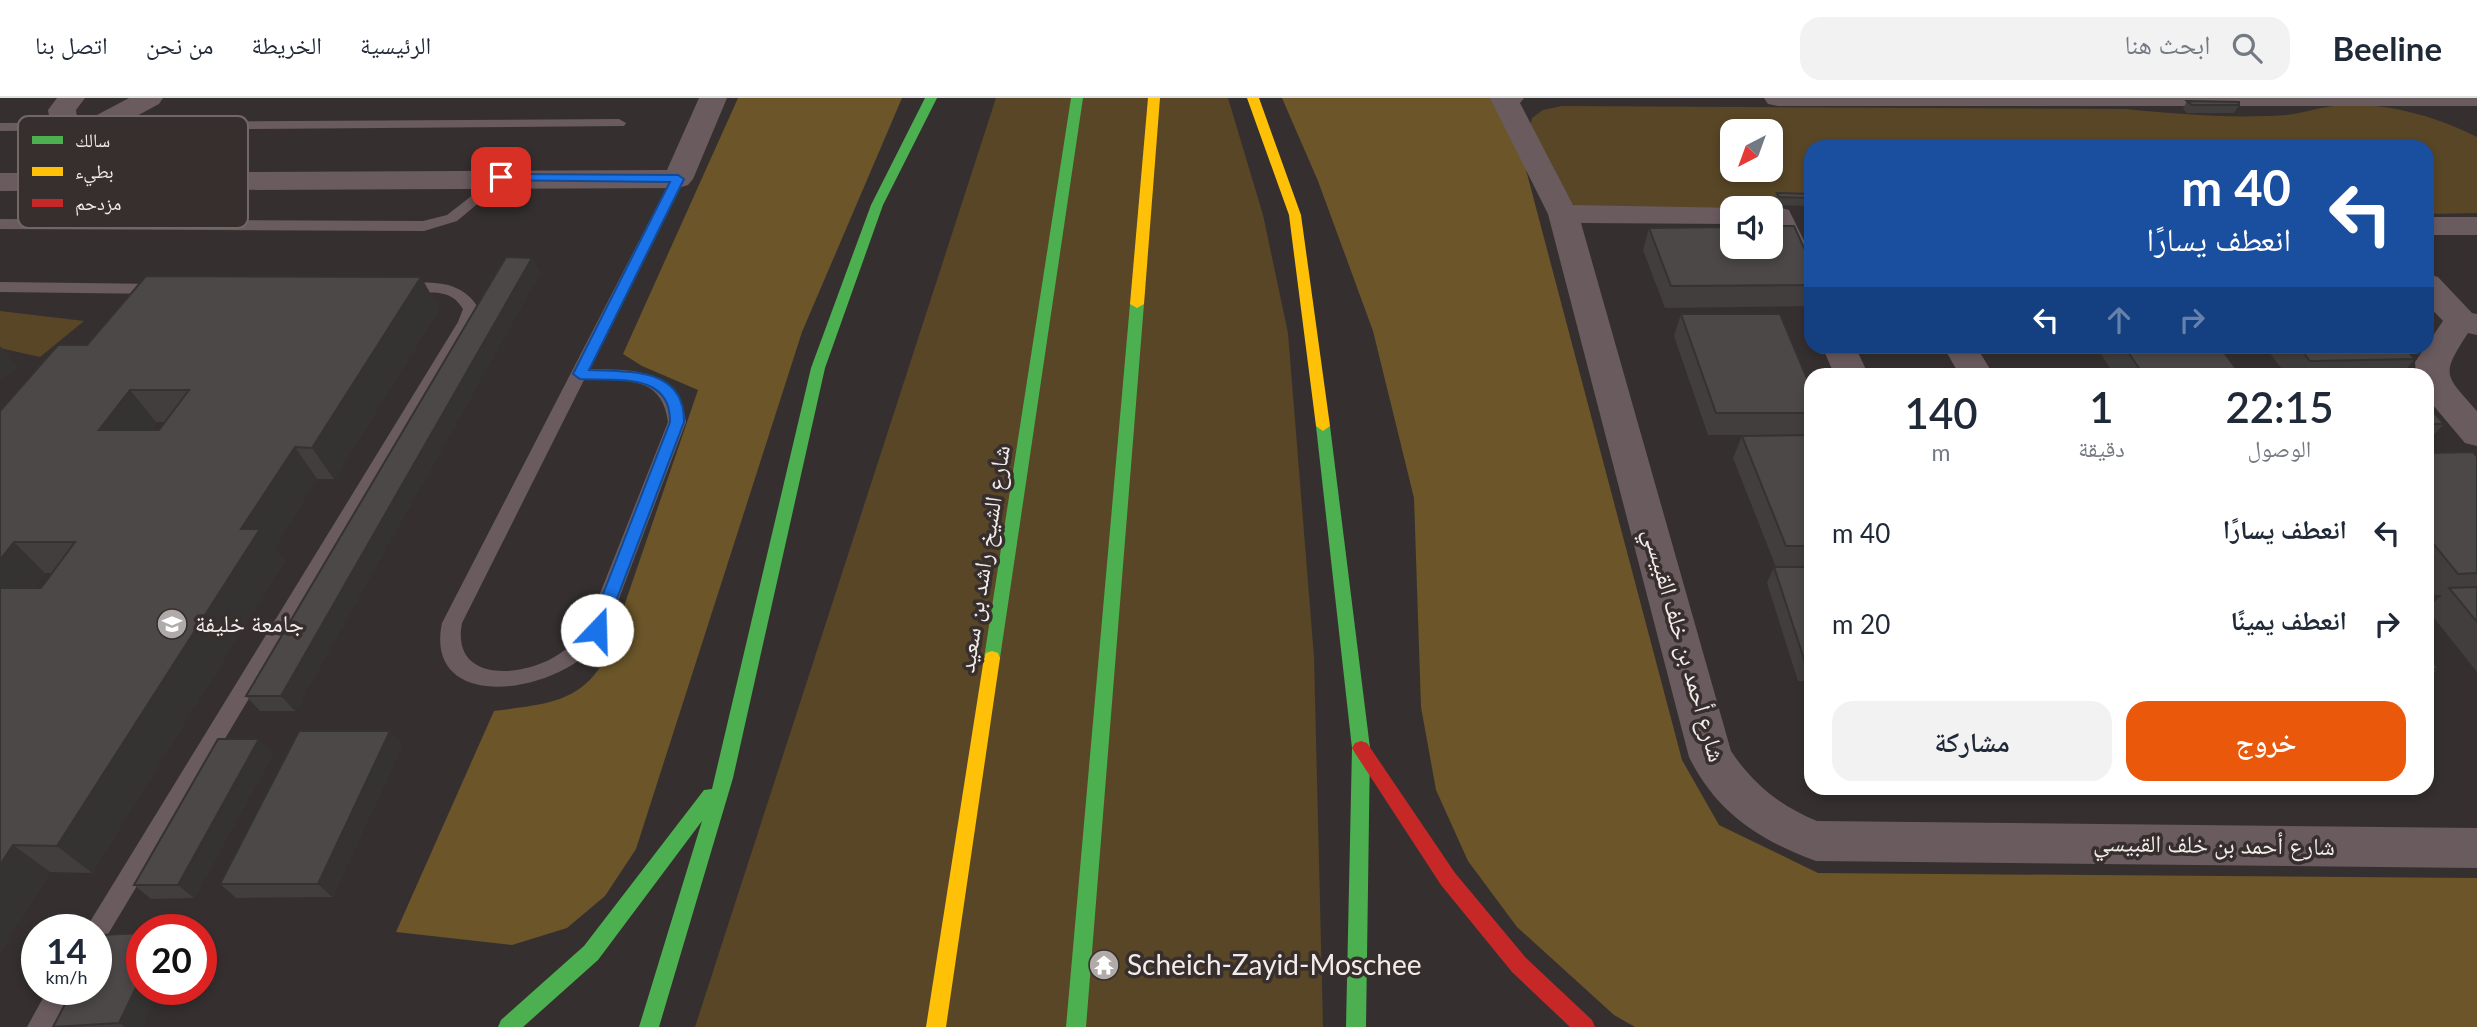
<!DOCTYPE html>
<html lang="ar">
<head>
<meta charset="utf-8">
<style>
	body { margin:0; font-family:Lato,"Noto Naskh Arabic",sans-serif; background:#f2f2f3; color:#1f2937; direction:rtl; height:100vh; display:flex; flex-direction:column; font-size:26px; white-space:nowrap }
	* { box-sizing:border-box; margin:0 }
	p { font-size:23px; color:#747a83 }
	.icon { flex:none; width:38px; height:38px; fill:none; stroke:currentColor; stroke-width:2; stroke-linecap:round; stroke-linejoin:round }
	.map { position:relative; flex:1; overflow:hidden; direction:ltr }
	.side { position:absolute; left:1804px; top:270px; width:630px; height:427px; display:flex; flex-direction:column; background:#fff; border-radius:21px; box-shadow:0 4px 10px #0003; direction:rtl }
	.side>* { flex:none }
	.top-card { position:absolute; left:1804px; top:42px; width:630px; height:214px; border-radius:21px; box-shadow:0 4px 10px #0003; direction:rtl; background:#1a4fa0; color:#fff; overflow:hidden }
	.needle { width:46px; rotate:221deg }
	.fabs { position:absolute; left:1720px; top:21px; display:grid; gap:14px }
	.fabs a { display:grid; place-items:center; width:63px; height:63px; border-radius:14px; background:#fff; box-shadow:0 4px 10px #0003; font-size:35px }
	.speed { position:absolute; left:21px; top:816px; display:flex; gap:14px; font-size:35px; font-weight:700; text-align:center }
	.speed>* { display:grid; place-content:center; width:91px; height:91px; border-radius:50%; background:#fff; box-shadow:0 4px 10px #0003; line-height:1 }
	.speed small { font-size:18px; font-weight:400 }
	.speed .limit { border:10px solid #d22; background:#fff; color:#111 }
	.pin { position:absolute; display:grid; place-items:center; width:60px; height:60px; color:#fff; margin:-30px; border-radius:14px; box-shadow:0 4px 10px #0006 }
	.me { position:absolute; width:77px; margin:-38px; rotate:21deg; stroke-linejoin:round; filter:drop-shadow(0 0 5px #0008) }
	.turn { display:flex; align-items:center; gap:24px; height:147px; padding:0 28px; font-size:32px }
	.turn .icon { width:91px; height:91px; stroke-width:2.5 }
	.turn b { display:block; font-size:49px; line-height:60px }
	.lanes { display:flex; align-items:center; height:66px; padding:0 28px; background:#0003; justify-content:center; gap:35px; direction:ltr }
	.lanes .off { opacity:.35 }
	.eta { display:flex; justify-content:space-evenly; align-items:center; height:119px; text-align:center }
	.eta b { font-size:42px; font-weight:600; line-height:49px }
	.button { display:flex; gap:14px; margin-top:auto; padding:14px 28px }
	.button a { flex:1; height:80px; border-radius:21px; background:#ea580c; color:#fff; font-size:28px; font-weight:600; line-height:80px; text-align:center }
	.button a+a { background:#f2f2f3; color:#1f2937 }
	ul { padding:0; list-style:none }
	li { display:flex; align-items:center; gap:21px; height:91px; padding:0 28px }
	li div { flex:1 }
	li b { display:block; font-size:26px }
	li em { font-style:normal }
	header { display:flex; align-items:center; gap:42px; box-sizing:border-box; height:98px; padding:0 35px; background:#fff; border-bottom:2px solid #e0e1e3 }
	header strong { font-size:33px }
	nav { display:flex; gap:38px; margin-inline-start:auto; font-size:24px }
	.search { width:490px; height:63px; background:#f2f2f3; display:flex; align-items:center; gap:18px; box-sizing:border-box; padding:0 24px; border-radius:21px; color:#747a83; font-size:26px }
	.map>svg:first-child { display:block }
	.green { fill:#584626; fill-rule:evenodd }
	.forest { fill:#6b5529 }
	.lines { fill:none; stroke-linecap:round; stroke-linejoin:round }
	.lane { fill:#6a5b5f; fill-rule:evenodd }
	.street { fill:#6a5b5f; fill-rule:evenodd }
	.fast { fill:#4caf50; fill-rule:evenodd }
	.slow { fill:#ffc107; fill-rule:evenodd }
	.jam { fill:#c62828; fill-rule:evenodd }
	.wall { fill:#413e3d; fill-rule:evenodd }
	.shaded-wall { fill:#353232 }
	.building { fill:#4c4847; stroke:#353232; stroke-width:2; fill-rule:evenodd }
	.route { fill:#1a73e8; stroke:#114b97; stroke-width:2 }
	.labels { text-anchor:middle; stroke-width:7; stroke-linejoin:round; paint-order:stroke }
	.street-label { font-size:24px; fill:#f2eceb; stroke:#372f2d }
	.poi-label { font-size:24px; fill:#f2eceb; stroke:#372f2d; text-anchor:start }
	.near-poi-label { font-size:28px; fill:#f2eceb; stroke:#372f2d; text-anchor:start }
	.key { fill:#372f2d; stroke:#6f6866; stroke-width:2 }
	.key-label { font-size:19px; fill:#f2eceb }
</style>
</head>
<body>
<header>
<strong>Beeline</strong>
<div class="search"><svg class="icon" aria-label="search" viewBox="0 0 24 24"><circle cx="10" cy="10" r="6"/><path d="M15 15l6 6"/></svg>ابحث هنا</div>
<nav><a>الرئيسية</a><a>الخريطة</a><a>من نحن</a><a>اتصل بنا</a></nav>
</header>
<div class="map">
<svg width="2477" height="929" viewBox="0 0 2477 929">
	<rect width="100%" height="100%" fill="#35302f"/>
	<g class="green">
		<path d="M996 0H1228L1263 117 1288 235 1314 559 1323 929H695Z"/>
		<path d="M1562 8 2125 11C2178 16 2232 21 2285 17 2301 16 2317 10 2333 8 2381 3 2434 17 2477 39V115L2427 116V49H1811V102L1761 101 1705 113 1577 108 1560 101 1529 33 1532 20 1543 12ZM1732 33H1771V72H1732Z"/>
		<path d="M0 213 84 223 40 259 0 250Z"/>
	</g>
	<g class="forest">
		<path d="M738 0H902L802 234 636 751 605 798 567 830 512 847 396 834 494 613C544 606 584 606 608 555L698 292 642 268 623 256Z"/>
		<path d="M1282 0H1507L1682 662 1719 727 1818 775 2477 780V929H1635L1614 917 1517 829 1468 763 1436 692 1421 609 1414 400 1373 233 1318 83Z"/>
	</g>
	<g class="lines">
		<g class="lane">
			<path d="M619 21 626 25 624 28 0 33V25Z"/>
			<path d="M501 75 506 76V82L457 123 424 133 0 131V121L423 123 447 117Z"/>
			<path d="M678 77 685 81 590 271C635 272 678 270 686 324L607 532C573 596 422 621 442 525L671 81ZM584 282C623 283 662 276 668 324L586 531C574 546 560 558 542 565 506 580 452 578 462 525Z"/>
			<path d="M0 184 160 186 168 191 160 196 0 194Z"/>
			<path d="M404 185C434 184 462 182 479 211L474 224 104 843 96 846V831H86L88 827 458 224 463 211C448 185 422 199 398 193L396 190Z"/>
			<path d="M48 891H74L53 929H27Z"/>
		</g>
		<g class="street">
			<path d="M57 0H85L76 12 78 27 129 0H163L159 6 94 41 59 75 667 72 699 0H727L693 81 688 87 678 90 0 93V75H25L33 68 26 66 22 60 51 28 48 12Z"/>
			<path d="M1490 0H1524L1520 5 1573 107 1741 110H1732V126L1581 125 1731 653C1753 686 1780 708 1817 723L2477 730V770L1816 763C1759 742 1717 715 1689 659L1548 116Z"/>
			<path d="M1764 0H2477V8H1778L1768 6Z"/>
			<path d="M1778 109 1789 112 1811 157V200L1800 197 1795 190 1771 136V111Z"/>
			<rect x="2427" y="119" width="50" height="18"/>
			<path d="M2427 176 2438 179 2472 215 2477 216V237L2468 235C2440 278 2445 276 2477 313V348L2465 345 2427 300V276H2416L2415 264 2443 223 2427 206Z"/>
			<path d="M1822 248H1855L1868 276H1834Z"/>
			<path d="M1943 248H1976L1993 276H1959Z"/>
		</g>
		<g class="fast">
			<path d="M925 0H937L883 107 825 270 733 680 659 929H639L702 723 598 862 523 929H498L501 922 584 848 704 692 712 691 811 270 871 107Z"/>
			<path d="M1071 0H1083L1000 560 998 565H986L984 560Z"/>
			<path d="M1137 202 1144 206 1086 929H1066L1130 206Z"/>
			<path d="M1323 323 1330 328 1370 650 1366 929H1346L1352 650 1316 328Z"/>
		</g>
		<g class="slow">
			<path d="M1148 0H1160L1144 206 1137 210 1130 206Z"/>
			<path d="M1247 0H1259L1301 117 1330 328 1323 333 1316 328 1289 117Z"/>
			<path d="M992 553 998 555 1000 560 946 929H926L984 560 986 555Z"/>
		</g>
		<path class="jam" d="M1361 643 1367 645 1455 775 1526 860 1592 922 1595 929H1570L1512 874 1441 787 1355 655 1352 650 1355 645Z"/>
	</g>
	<g class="wall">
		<path d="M2187 3 2239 7 2234 15H2187L2183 11Z"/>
		<path d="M1777 95 1811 96V108L1776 107 1774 103Z"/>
		<path d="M1649 130 1811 165V208L1665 210 1643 152Z"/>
		<path d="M532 160 540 175 295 613H260L246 598Z"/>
		<path d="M421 179 439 211 334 381H317L275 449 285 462 92 775 50 774 0 854V313L87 247ZM156 324H165L159 332H150ZM45 475H53L41 490H34Z"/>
		<path d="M1681 216 1811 290V337H1708L1674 238Z"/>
		<path d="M2102 248H2219L2240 276H2114L2099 253Z"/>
		<path d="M2264 248H2403L2415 261 2402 276H2286Z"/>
		<path d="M2427 307 2444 326 2427 344Z"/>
		<path d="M1811 337V583H1798L1767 485 1774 469H1776L1733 360 1742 338Z"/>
		<path d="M2427 355 2477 359V574L2427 511 2442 497H2435L2427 487Z"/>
		<path d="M2427 555 2438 571 2427 581Z"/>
		<path d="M390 633 402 648 332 799 236 800 220 786Z"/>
		<path d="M273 656 194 800 151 801 134 787Z"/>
		<path d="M159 891 141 929H53Z"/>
	</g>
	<g class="shaded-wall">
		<path d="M532 160 540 175 295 613 281 598Z"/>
		<path d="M421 179 439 211 334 381 312 350Z"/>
		<path d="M0 248 19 270 0 283Z"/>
		<path d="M130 292 156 324 126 363 99 332Z"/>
		<path d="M295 349 317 381 275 449 285 462 92 775 57 748 241 431Z"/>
		<path d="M14 444 45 475 11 521 0 510V462Z"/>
		<path d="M390 633 402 648 332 799 318 786Z"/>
		<path d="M259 641 273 656 194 800 178 787Z"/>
		<path d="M13 747 50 774 0 854V767Z"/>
		<path d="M142 877V891H159L141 929H125L119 925Z"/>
	</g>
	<g class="building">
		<path d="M2187 3 2239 4V7H2192Z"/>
		<path d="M1777 95 1811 96V100L1779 99Z"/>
		<path d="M1771 128H1794L1811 165V187L1671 188 1649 130 1732 129V149H1771Z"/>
		<path d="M506 159 532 160 281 598H246Z"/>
		<path d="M146 178 421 179 312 350 295 349 241 431H260L57 748 13 747 0 767V490H41L75 444H14L0 462V313L58 247H87ZM130 292H189L159 332H99Z"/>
		<path d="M1681 216H1780L1811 290V315H1716Z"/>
		<path d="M2124 248H2219L2240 276H2143Z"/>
		<path d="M2298 248H2403L2415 261 2310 263Z"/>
		<path d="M2427 307 2444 326H2427Z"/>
		<path d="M1811 337V448H1786L1742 338Z"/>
		<path d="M2473 354 2477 359V475L2458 476 2427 438V355Z"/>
		<path d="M1774 469H1811V568L1806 567Z"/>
		<path d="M2477 489V524L2449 490Z"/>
		<path d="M2427 555 2438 571H2427Z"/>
		<path d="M299 633H390L318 786H220Z"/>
		<path d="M218 641H259L178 787H134Z"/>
		<path d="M142 835V877L119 925 53 929 73 891H96V845L101 837Z"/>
	</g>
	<path class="route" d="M501 76 678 77 684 81 589 272C629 274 685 269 684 324L605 532 597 539 589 532 670 324C671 274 616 283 580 281L573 276 670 84 497 82V77Z"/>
	<defs>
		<g id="university-disc" transform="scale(1.575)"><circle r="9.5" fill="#b0aaa9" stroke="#372f2d"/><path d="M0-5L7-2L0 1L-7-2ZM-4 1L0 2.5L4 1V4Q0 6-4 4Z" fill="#fff"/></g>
		<g id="temple-disc" transform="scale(1.575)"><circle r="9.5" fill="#b0aaa9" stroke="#372f2d"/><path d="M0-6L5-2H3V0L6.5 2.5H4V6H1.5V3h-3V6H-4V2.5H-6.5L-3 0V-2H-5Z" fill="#fff"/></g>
	</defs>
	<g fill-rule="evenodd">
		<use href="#university-disc" x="172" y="526"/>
		<use href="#temple-disc" x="1104" y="867"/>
	</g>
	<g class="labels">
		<g class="street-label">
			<text transform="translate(984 461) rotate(-81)" y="8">شارع الشيخ راشد بن سعيد</text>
			<text transform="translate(1684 547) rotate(74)" y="8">شارع أحمد بن خلف القبيسي</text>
			<text transform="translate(2214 747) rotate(1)" y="8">شارع أحمد بن خلف القبيسي</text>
		</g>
		<g class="poi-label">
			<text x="195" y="534">جامعة خليفة</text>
		</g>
		<g class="near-poi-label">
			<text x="1127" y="877">Scheich-Zayid-Moschee</text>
		</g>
	</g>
	<rect x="18" y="18" width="230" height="112" rx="10" class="key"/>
	<rect x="32" y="38" width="31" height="8" fill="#4caf50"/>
	<rect x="32" y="69" width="31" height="9" fill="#ffc107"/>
	<rect x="32" y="101" width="31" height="8" fill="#c62828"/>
	<g class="key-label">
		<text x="75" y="49">سالك</text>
		<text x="75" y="80">بطيء</text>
		<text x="75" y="112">مزدحم</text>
	</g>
</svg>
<div class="fabs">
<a><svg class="needle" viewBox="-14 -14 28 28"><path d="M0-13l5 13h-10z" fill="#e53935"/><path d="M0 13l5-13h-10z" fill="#747a83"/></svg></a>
<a><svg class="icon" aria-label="sound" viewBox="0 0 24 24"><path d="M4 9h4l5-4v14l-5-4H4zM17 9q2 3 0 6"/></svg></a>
</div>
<div class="speed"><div>14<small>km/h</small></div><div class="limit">20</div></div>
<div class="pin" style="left:501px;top:79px;background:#d93025"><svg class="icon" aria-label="arrive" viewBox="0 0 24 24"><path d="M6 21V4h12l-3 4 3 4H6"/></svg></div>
<svg class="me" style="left:597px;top:532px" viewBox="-20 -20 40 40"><circle r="19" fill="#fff"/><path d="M0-13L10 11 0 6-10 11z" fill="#1a73e8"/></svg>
<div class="top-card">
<div class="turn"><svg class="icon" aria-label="left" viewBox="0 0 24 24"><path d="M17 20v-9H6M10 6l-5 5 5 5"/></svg><div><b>40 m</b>انعطف يسارًا</div></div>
<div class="lanes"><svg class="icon" aria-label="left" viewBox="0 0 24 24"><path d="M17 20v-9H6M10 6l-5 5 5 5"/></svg><svg class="icon off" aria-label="ahead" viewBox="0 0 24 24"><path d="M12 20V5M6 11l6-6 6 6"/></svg><svg class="icon off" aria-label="right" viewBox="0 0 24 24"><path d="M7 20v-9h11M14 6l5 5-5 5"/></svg></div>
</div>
<section class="side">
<div class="eta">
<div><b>22:15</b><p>الوصول</p></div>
<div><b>1</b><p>دقيقة</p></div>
<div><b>140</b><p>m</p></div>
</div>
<ul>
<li><svg class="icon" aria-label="left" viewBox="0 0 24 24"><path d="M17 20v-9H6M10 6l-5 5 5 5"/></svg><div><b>انعطف يسارًا</b></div><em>40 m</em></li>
<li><svg class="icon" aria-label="right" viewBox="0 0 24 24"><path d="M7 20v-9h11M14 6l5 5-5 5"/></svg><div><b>انعطف يمينًا</b></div><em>20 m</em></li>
</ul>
<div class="button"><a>خروج</a><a>مشاركة</a></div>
</section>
</div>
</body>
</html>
